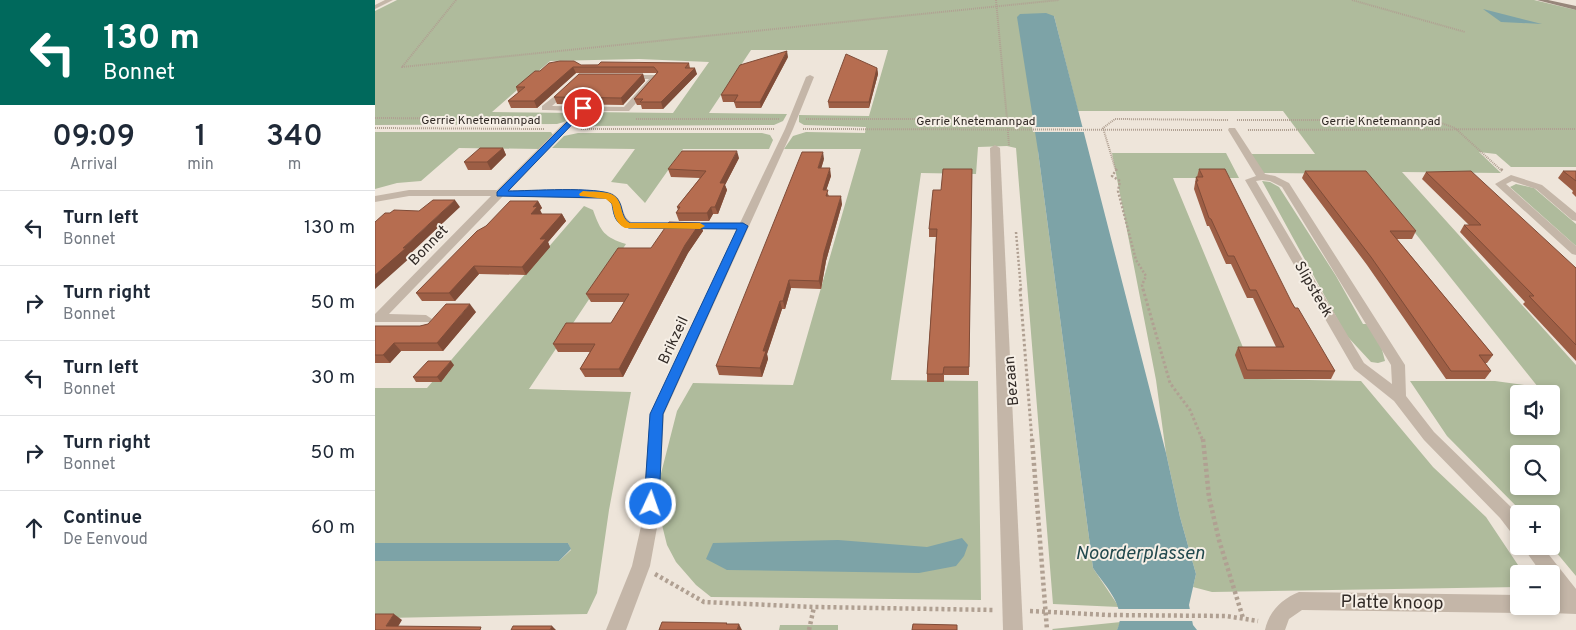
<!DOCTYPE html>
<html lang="en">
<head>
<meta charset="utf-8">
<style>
	body { margin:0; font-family:Overpass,sans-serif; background:#f6f6f7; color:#1f2937; height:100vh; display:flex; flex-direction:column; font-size:19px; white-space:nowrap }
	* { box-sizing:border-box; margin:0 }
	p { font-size:16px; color:#747a83 }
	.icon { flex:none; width:28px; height:28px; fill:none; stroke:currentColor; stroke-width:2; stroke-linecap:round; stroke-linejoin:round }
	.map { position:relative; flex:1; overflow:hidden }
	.panel { display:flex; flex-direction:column; background:#fff; width:375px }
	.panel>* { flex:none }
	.top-card { background:#00695c; color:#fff; overflow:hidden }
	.fabs { position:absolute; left:1135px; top:385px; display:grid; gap:10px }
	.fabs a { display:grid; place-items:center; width:50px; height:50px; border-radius:5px; background:#fff; box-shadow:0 2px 8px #0003; font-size:25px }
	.pin { position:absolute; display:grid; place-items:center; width:42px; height:42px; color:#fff; margin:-21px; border:2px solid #fff; border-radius:50%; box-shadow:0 1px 5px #0007 }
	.me { position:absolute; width:55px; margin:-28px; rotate:3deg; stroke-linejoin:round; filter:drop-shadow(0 0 4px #0008) }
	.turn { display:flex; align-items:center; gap:18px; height:105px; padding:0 20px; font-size:22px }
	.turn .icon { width:65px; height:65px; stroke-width:2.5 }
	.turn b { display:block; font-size:35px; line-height:42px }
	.eta { display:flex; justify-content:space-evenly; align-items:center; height:85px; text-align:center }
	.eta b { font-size:30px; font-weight:600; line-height:35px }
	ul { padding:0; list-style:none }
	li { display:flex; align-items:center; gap:15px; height:75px; padding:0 20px; border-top:1px solid #e0e1e3 }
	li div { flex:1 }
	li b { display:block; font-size:19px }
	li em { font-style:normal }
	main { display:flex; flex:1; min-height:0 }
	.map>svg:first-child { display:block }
	.green { fill:#afbb9c; fill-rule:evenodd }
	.water { fill:#7da3a7 }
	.pier { fill:#eee5da }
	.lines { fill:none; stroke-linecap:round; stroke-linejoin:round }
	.path-far3 { stroke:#b0a092; stroke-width:2; stroke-dasharray:1 1; stroke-linecap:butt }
	.path-far2 { stroke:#b0a092; stroke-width:2.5; stroke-dasharray:2 2; stroke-linecap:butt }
	.path-far1 { stroke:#b0a092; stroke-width:3; stroke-dasharray:2.5 2.5; stroke-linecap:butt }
	.path { stroke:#b0a092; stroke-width:4.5; stroke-dasharray:3 3; stroke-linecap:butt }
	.minor { fill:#c4b6a8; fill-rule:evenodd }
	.secondary { fill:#97867a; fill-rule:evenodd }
	.wall { fill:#9d5e45 }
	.shaded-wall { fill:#7f4c38 }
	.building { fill:#b66d50; stroke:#7f4c38 }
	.route { fill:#1a73e8; stroke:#114b97 }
	.slow { fill:#f59e0b }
	.labels { text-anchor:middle; stroke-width:4; stroke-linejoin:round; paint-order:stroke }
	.far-street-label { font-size:12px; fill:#322b27; stroke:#f6efe6 }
	.street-label { font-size:15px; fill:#322b27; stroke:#f6efe6 }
	.near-street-label { font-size:18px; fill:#322b27; stroke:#f6efe6 }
	.near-water-label { font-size:19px; font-style:italic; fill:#22494e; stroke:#f6efe6 }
</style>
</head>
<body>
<main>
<section class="panel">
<div class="top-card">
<div class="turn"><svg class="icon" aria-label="left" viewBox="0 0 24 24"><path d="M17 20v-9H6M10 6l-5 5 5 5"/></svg><div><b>130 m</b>Bonnet</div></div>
</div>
<div class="eta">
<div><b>09:09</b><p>Arrival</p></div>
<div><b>1</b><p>min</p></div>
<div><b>340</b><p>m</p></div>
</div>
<ul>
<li><svg class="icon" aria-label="left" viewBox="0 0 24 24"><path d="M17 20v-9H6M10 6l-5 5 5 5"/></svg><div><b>Turn left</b><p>Bonnet</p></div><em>130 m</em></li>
<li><svg class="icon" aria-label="right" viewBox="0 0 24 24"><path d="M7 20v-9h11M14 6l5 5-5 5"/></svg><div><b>Turn right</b><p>Bonnet</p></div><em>50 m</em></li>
<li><svg class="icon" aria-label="left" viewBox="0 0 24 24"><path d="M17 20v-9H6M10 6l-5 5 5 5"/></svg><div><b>Turn left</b><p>Bonnet</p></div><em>30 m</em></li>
<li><svg class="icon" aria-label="right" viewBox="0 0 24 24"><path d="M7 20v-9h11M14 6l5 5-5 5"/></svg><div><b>Turn right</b><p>Bonnet</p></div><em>50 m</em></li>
<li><svg class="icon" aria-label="ahead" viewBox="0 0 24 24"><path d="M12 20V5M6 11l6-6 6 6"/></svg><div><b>Continue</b><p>De Eenvoud</p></div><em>60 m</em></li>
</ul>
</section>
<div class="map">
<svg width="1201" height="630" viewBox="0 0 1201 630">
	<rect width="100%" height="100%" fill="#eee5da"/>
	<g class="green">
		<path d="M22 0H1159L1201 10V167H1136L1121 154 1104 152 1126 173 1027 172 1201 365V576L1176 546V514H1149L1072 436 1035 381H1120L1163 387 993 174 884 173 872 154H940L908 111H703L679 16 663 151 718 568 744 607 678 604 641 148 632 146 603 147 601 174 546 173 516 380 603 381 606 600 336 597 321 585 301 562 292 545 280 497 302 411 318 383 418 385 486 149H409L418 136 431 132 490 133 491 127 429 125 424 122V115L494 116 513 50H376L334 113 412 114 408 121 399 125 210 126 203 123 211 112 298 113 334 62 264 59 175 61 117 112 199 113 189 122 182 124 0 125V11ZM1144 394H1176V426H1144ZM1144 454H1176V486H1144Z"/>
		<path d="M0 132H176L178 135 165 149 84 148 46 181 22 183 0 189Z"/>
		<path d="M203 133H387L395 135 398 140 394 149H308L270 203 252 184 236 182 260 149 177 148 189 136Z"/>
		<path d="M737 153H851L864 178H798L881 379 986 381 1058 467 1111 517 1149 574H1144V587L837 592 818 587 821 574 805 517 791 453 781 380Z"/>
		<path d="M887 181 895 182 904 187 961 276 988 324H995L1005 342 1010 361 1003 363 996 362 971 335Z"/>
		<path d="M1141 184 1159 188 1201 224V246L1135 187Z"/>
		<path d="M209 206 218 210C226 232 229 237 251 244L154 389 256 392 234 510 222 593 212 614 11 618 0 630V561H184L196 550 193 543H0V388H52Z"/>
		<path d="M746 622 742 630H678L677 629Z"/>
		<path d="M405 625H463V630H404Z"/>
	</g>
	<g class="water">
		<path d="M1108 9 1167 24 1126 22Z"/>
		<path d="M671 13 679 16 791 453 805 517 821 574 814 605 818 625 822 630H742C753 608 730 586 718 568L663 151 642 17 645 14Z"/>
		<path d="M587 538 593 545 589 556 581 566 544 573 352 570 331 559 338 543 463 540 552 547Z"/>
		<path d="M0 543H193L196 549 184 561H0Z"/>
	</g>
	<g class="pier">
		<path d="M657 127H710L711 132H658Z"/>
		<path d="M742 609H818L820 621H743Z"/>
	</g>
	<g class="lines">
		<g class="path-far3">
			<path d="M81 0 27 67 684 0"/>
			<path d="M621 0 632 119"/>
			<path d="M977 0 1090 32"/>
			<path d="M0 118 162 119"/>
			<path d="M261 119H404"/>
			<path d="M431 119H632L634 146"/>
			<path d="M862 120H1058L1080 128 1127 171"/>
			<path d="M0 128 169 129"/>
			<path d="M206 129H399"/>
			<path d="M428 129 847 130"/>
			<path d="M873 130 1201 129"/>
			<path d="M741 171 728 128 740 119 853 120"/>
		</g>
		<g class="path-far2">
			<path d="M742 169 737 176 745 181 743 191 761 260 771 276 767 285 768 290"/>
			<path d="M1126 169 1128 171"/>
			<path d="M641 232 646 290"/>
		</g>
		<g class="path-far1">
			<path d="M645 289 657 441"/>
			<path d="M768 289 795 383 815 410 828 441"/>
		</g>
		<g class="path">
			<path d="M657 439 672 630"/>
			<path d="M828 439 834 497 844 540 868 618"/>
			<path d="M280 574 329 602 439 607 619 610"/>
			<path d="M655 611 734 615 851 616 883 621"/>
			<path d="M434 630 439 607"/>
		</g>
		<g class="minor">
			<path d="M10 0H18L0 9V5Z"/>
			<path d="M248 75H280L284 77 254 111H210L134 191C152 191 226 187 238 194 250 201 245 215 256 222L365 223 410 129 431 77 435 75 439 77 418 129 289 414 283 522 275 566 251 630H231L257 566 267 522 275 414 362 229 254 228 242 221 237 204 231 199 128 196 14 314 51 315 57 319 55 322H0V314L116 196H34L0 202V196L34 190H122L201 111 170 110H167V106L191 87H194V91L177 106 249 107 274 79H251L247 77Z"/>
			<path d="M854 128H860L890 174 900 176 914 183 1030 365 1031 396 1059 432 1137 508 1144 517V538L1138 535 1125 518 1049 440 1019 401 979 369 870 180 881 176 853 130ZM887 180 895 181 907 187 1016 365 1017 384 989 363 881 181Z"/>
			<path d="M620 145 625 148 648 630H628L615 148Z"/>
			<path d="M1136 175 1167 185 1201 213V221L1197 220 1161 189 1137 181 1131 184 1201 246V255L1197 254 1120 184Z"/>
			<path d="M1147 546H1167L1201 589V614L1176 613 1169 610 1168 606H1176V595H1183L1176 586V574H1167Z"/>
			<path d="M924 592 1144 595V606H1152L1151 610 1144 613 927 610 914 619 910 630H890C894 611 907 599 924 592Z"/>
		</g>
		<path class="secondary" d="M1162 0H1173L1201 6V10Z"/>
	</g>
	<g class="wall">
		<path d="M413 57 386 108H361L359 102H348L346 95Z"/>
		<path d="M314 63 315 68 322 74 288 109H267L266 105H262L259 99 281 74V73H201L162 108H136L133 101 143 93 141 87 165 71 206 65Z"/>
		<path d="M502 68 503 74 494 108H454L453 102Z"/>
		<path d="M268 74 270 81 248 105 182 104 179 97Z"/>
		<path d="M128 148 131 155 116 170H93L89 162Z"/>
		<path d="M364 158 350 185 352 190 343 214H338L334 221H304L301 213 303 210 302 207 325 178 296 177 293 169Z"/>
		<path d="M449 159 446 168 456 176 451 190 454 196 467 204 451 261 446 289 416 288 410 309H407L392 354 393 359 387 377 344 375 341 366Z"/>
		<path d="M597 169 594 375H569V382H552V374L561 237H554V229L566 190Z"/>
		<path d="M824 169 917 303 960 371 956 379H869L860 355 863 347H901L878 298H872L856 264H851L834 226H832L819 189 821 177H822Z"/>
		<path d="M930 171 1041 231 1037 239H1022L1118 355 1112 363H1110L1116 371 1110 379H1071L992 265 927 178Z"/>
		<path d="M1188 171H1201V197L1197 193 1198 191 1183 178Z"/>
		<path d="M1051 172 1201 268V361L1148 304 1150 302 1085 232 1089 225H1094L1047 179Z"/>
		<path d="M163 201 167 208 165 210 167 214H187L191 221 173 242 175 247 151 275 104 274 80 301H47L41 293Z"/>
		<path d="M325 223 328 231 313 253 248 377H210L205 369 215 352H183L178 344 236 323 249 302H216L211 294 276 248Z"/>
		<path d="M101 312 68 351H26L15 363H0V326H45Z"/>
		<path d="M79 365 66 382H41L38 377Z"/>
	</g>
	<g class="shaded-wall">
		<path d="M412 51 413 57 386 108 385 102Z"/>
		<path d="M198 67 201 73 162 108 159 101Z"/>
		<path d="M320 68 322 74 288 109 286 102Z"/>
		<path d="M502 68 503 74 494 108V102Z"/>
		<path d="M268 74 270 81 248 105 246 98Z"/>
		<path d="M128 148 131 155 116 170 112 162Z"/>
		<path d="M362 151 364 158 350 185 352 190 343 214 340 207 345 183Z"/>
		<path d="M448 152 449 159 444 176 443 168Z"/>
		<path d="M455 168 456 176 449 197 448 190Z"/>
		<path d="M466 196 467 204 451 261 446 289 444 281 449 253Z"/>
		<path d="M80 200 85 207 35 254 37 256 0 289V275L28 248Z"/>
		<path d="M163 201 167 208 165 210 167 214H156L158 207Z"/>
		<path d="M336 207 338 214 334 221 332 213Z"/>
		<path d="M187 214 191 221 173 242 175 247 151 275 147 267 165 239Z"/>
		<path d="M325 223 328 231 313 253 248 377 244 369 310 245Z"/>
		<path d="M99 266 104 274 80 301 74 293Z"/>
		<path d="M414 280 416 288 410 309 408 301Z"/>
		<path d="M405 301 407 309 392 354 393 359 387 377 385 368 388 351Z"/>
		<path d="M95 304 101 312 68 351 62 343Z"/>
		<path d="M19 343 26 351 15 363 8 355Z"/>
		<path d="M76 361 79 365 66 382 62 377Z"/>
		<path d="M19 614 27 620 21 630 11 626Z"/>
		<path d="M364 624 367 630H362Z"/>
		<path d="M177 626 181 630H175Z"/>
	</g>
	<g class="building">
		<path d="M412 51 385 102H359L363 95H346L365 65Z"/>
		<path d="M471 54 502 68 494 102H453Z"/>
		<path d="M185 61H199L206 65H223L226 62 314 63 310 68H320L286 102H265L268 99H259L283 72 279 67H198L159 101H133L150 87H141L160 71H165L174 63Z"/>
		<path d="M204 74H268L246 98 179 97Z"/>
		<path d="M105 148H128L112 162H89Z"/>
		<path d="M307 151H362L345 183H350L340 207H336L332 213H301L305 207H302L331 171 293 169Z"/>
		<path d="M427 152H448L443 168H455L448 190H453L451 196H466L449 253 444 281 414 280 408 301H405L388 351H391L385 368 341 366Z"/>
		<path d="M568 169H597L594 367H569L568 374H552L562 229H554L558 190H566Z"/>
		<path d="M824 169H850L917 303 920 308H923L960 371 872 370 863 347H909L881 290H875L859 256H853L836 219 834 218 821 181H823L821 177H828Z"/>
		<path d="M930 171H991L1041 231H1015L1118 355H1104L1116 371H1076L996 257Z"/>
		<path d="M1096 171 1201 268V345L1154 296H1159L1089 225H1106L1051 172Z"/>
		<path d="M1188 171H1201V181Z"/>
		<path d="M58 200H80L28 248H31L0 275V222L10 213H15L19 210 44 211Z"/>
		<path d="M135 201H163L158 207 163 206 156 214H187L165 239H171L147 267 99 266 74 293H41L102 231 111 226Z"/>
		<path d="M294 222 325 223 310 245 244 369H205L220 344H178L191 323H236L254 294H211L243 248H276Z"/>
		<path d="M71 304H95L62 343H19L8 355H0V326H45L53 324Z"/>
		<path d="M53 361H76L62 377H38Z"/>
		<path d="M0 614H19L11 626 106 627 105 630H0Z"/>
		<path d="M287 622 352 623 351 624H364L362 630H284Z"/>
		<path d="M538 624 582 625V630H537Z"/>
		<path d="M138 626H177L175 630H136Z"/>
	</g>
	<path class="route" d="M208 106 212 108 211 110 133 191C154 191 223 186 238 195 250 202 244 217 255 223H368L373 226 288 414 284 504 282 509 276 511 271 509 269 504 275 414 362 229 254 228C240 224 239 216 237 204L231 198 122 196V192Z"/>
	<path class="slow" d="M208 191C216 192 229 191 236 194 250 200 243 217 255 223H325L330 226 325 229 250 228C240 223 239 214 237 204L231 199 205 196 204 194Z"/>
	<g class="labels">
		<g class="far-street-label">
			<text x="106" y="124">Gerrie Knetemannpad</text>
			<text x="601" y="125">Gerrie Knetemannpad</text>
			<text x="1006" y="125">Gerrie Knetemannpad</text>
		</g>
		<g class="street-label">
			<text transform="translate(53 245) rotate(-46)" y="5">Bonnet</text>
			<text transform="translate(939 289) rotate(60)" y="5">Slipsteek</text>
			<text transform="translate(298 340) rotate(-65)" y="5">Brikzeil</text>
			<text transform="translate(636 381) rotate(-95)" y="5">Bezaan</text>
		</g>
		<g class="near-street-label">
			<text transform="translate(1017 602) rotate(1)" y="6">Platte knoop</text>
		</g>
		<g class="near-water-label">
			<text x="765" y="559">Noorderplassen</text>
		</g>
	</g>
</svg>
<div class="fabs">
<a><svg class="icon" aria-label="sound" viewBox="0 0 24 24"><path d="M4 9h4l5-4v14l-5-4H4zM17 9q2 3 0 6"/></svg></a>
<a><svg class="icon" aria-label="search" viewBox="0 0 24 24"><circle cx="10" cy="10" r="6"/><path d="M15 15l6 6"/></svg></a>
<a>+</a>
<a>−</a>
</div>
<div class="pin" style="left:208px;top:108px;background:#d93025"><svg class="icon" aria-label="arrive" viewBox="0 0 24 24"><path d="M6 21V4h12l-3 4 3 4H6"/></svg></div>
<svg class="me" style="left:276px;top:504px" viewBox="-20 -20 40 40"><circle r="17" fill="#1a73e8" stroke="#fff" stroke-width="3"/><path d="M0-11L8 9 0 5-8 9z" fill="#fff"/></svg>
</div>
</main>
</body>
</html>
